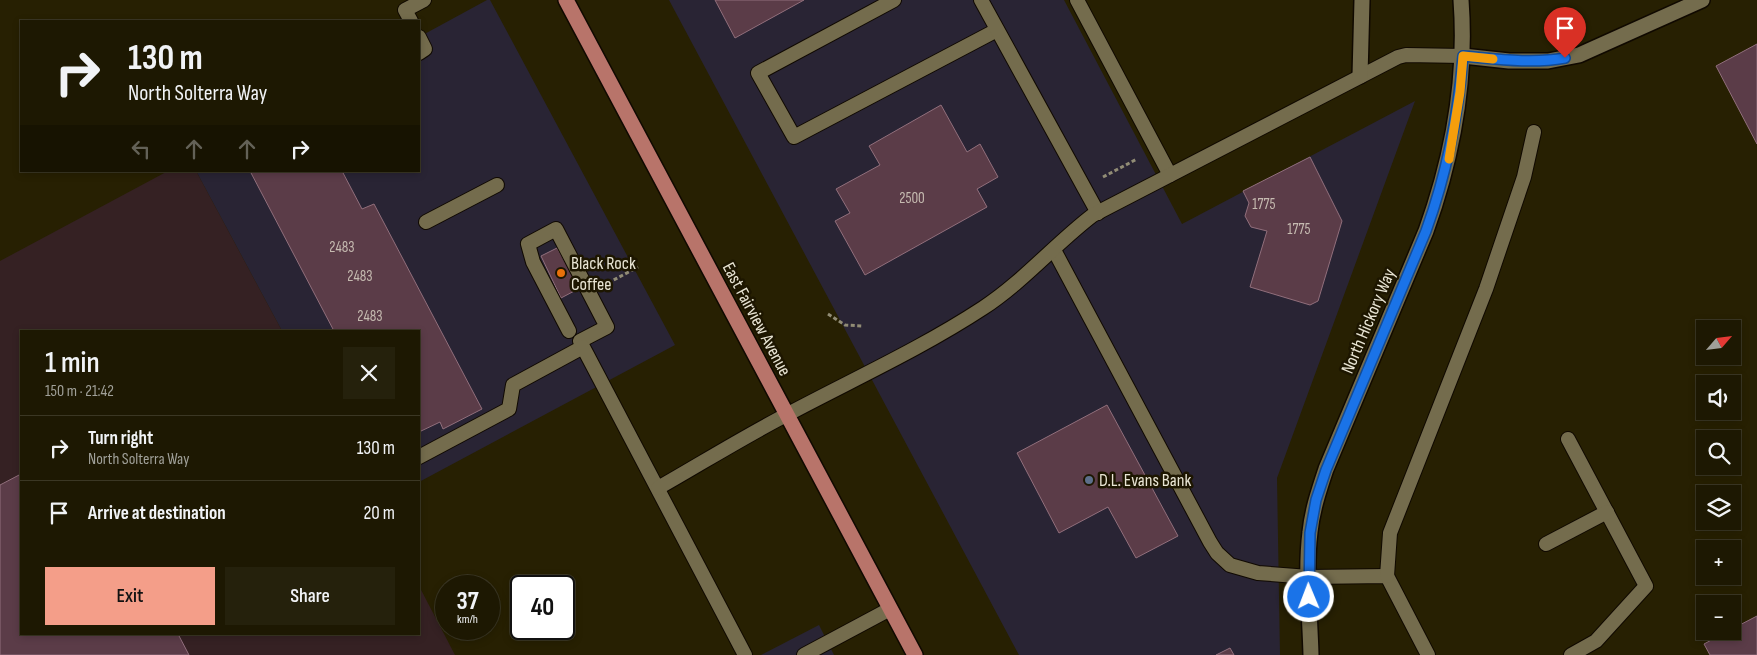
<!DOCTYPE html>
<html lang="en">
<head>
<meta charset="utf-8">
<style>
	body { margin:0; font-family:"Sofia Sans Condensed",sans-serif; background:#25210c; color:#f1f3f6; height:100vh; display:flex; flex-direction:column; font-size:19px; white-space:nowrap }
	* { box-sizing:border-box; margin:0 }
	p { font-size:16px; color:#a0a099 }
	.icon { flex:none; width:28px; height:28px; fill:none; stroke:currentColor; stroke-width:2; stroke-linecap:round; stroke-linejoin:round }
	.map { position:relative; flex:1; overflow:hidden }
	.side { position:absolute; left:20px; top:330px; width:400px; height:305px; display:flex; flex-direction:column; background:#1d1802; border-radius:0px; box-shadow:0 2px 8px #0003,0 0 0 1px #3b3724 }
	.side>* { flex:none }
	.hud { position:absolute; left:20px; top:20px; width:400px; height:152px; border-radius:0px; box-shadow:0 2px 8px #0003,0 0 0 1px #3b3724; background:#1d1802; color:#f1f3f6; overflow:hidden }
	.needle { width:32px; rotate:62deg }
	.controls { position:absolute; left:1696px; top:320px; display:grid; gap:10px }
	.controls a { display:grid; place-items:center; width:45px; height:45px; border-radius:0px; background:#1d1802; box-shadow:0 2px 8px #0003,0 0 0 1px #3b3724; font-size:25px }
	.speed { position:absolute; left:435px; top:575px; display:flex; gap:10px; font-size:25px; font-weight:700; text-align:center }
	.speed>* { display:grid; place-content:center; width:65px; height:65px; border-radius:50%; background:#1d1802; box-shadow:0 2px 8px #0003,0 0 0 1px #3b3724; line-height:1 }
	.speed small { font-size:12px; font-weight:400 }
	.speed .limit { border:2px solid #111; border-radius:8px; background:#fff; color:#111 }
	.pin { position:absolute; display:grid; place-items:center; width:42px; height:42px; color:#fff; margin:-51px -21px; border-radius:50% 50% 50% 0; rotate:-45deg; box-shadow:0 0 5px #0007 }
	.pin .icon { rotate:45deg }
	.me { position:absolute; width:55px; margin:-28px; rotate:359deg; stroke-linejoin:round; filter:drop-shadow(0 0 4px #0008) }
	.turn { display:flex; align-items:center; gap:18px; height:105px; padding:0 25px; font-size:22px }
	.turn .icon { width:65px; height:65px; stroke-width:2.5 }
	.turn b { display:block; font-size:35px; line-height:42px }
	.lanes { display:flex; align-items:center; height:48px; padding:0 25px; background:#0003; justify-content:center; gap:25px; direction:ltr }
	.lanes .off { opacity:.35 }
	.round { display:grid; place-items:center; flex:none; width:52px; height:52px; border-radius:0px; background:#25210c }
	.overview { display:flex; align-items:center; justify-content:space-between; height:85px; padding:0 25px }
	h1 { font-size:30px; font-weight:600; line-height:38px }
	.cta { display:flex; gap:10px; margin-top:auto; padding:10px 25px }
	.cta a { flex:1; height:58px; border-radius:0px; background:#f49e89; color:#111; font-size:20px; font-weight:600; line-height:58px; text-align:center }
	.cta a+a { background:#25210c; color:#f1f3f6 }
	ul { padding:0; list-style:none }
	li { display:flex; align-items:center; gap:15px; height:65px; padding:0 25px; border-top:1px solid #3b3724 }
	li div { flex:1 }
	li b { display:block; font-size:19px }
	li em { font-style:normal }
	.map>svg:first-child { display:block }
	.commercial { fill:#292434 }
	.industrial { fill:#352123 }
	.building { fill:#5b3c48; stroke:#916f7c }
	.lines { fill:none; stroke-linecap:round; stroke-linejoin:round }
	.service-casing { stroke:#100900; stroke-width:16 }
	.minor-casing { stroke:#100900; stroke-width:18 }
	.tertiary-casing { stroke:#100900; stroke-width:18 }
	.primary-casing { stroke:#100900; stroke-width:18 }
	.path { stroke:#918c75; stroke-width:3; stroke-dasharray:4 2.5; stroke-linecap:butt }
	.service { stroke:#746c4d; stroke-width:14 }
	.minor { stroke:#746c4d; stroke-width:15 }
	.tertiary { stroke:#746c4d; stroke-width:15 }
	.primary { stroke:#b8746a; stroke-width:15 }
	.route-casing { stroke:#114b97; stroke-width:12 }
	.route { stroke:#1a73e8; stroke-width:9 }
	.slow { stroke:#f59e0b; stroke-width:9 }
	.food-dot { fill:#e8710a; stroke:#1d1600; stroke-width:2 }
	.service-dot { fill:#5c6f8a; stroke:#1d1600; stroke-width:2 }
	.labels { text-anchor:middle; stroke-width:5; stroke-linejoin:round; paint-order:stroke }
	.number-label { font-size:15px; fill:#c6bbb1 }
	.poi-label { font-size:18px; fill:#e9e5d4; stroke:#1d1600; text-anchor:start }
	.street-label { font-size:18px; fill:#e9e5d4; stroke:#1d1600 }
</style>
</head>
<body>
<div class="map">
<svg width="1757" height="655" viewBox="0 0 1757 655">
	<rect width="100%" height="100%" fill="#272002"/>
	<g class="commercial">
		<path d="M487 0H490L675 345 419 482V331H282L196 171H419V37Z"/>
		<path d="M669 0H1064L1182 224 1415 101 1277 478 1280 655H1019Z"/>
		<path d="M819 625 834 655H761Z"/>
	</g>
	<path class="industrial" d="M168 171H196L282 331H21V634H419V586L455 655H0V261Z"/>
	<g class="building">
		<path d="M715 0H804L735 38Z"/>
		<path d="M1757 44V144L1716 66Z"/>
		<path d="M941 105 967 152 980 144 998 177 977 189 987 207 865 275 835 221 850 213 836 189 880 165 869 146Z"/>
		<path d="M1310 157 1342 221 1318 301 1310 305 1250 287 1267 231 1251 227 1245 216 1249 203 1243 191Z"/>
		<path d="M250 171H342L362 209 374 204 482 409 443 429 440 422 419 432V331H334Z"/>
		<path d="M557 248 580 288 561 298 541 256Z"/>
		<path d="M1107 405 1178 536 1136 558 1108 507 1059 533 1017 453Z"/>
		<path d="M21 474V634H178L189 655H0V485Z"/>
		<path d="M1757 616V655H1710L1704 644 1728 631H1732V629Z"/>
		<path d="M1230 648 1234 655H1216Z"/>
	</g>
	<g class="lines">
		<g class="service-casing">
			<g id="service">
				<path d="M894 0 758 73 794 137 997 30"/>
				<path d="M981 0 1098 213"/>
				<path d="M1077 0 1170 175"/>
				<path d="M411 21 405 10 424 0"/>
				<path d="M419 37 425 49 419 53"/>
				<path d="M426 222 497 185"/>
				<path d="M1054 250 1210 542 1217 553 1230 565 1258 573 1309 577 1387 576 1428 655"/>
				<path d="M569 331 533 262 528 244 556 229 607 327 580 341"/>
				<path d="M1568 439 1646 586 1596 641 1571 655"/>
				<path d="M419 457 509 409 513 385 583 347 745 655"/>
				<path d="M658 488C702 463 745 436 790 413 854 379 922 348 983 308 1024 281 1055 244 1093 215L1398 57 1406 55 1463 56"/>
				<path d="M1546 544 1607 512"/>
				<path d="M1387 576 1390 533 1486 289 1524 177 1534 132"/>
				<path d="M804 655 890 609"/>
			</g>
		</g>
		<g class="minor-casing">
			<g id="minor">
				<path d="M1463 56 1509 61H1548L1579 55 1702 0"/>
				<path d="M1360 76 1362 0"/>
			</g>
		</g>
		<g class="tertiary-casing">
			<path id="tertiary" d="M1311 655C1310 615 1305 572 1310 532 1312 511 1319 490 1326 469L1426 231C1453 156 1467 80 1461 0"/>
		</g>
		<g class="primary-casing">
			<path id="primary" d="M566 0 915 655"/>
		</g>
		<g class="path">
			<path d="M1103 177 1137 159"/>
			<path d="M608 283 638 267"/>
			<path d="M828 314 845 325 862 326"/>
		</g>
		<use href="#service" class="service"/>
		<use href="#minor" class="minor"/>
		<use href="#tertiary" class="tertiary"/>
		<use href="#primary" class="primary"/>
	</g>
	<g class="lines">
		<g class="route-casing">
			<path id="route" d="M1309 597 1310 533 1316 500 1326 470 1426 231C1447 173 1458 118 1463 56 1497 59 1531 64 1565 58"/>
		</g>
		<use href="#route" class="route"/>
		<path class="slow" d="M1449 159 1460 92 1463 56 1493 59"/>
	</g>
	<circle class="food-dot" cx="561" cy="273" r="5"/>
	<circle class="service-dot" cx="1089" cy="480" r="5"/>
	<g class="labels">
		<g class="number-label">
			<text x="912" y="203">2500</text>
			<text x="1264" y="209">1775</text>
			<text x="1299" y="234">1775</text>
			<text x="342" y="252">2483</text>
			<text x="360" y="281">2483</text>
			<text x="370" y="321">2483</text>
		</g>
		<g class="poi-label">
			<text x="571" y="269">Black Rock<tspan x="571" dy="21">Coffee</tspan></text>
			<text x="1099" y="486">D.L. Evans Bank</text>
		</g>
		<g class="street-label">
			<text transform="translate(757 319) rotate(62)" y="6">East Fairview Avenue</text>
			<text transform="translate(1368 321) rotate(-67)" y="6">North Hickory Way</text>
		</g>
	</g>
</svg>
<div class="controls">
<a><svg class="needle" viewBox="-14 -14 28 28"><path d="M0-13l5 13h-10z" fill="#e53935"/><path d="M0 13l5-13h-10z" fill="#a0a099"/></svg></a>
<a><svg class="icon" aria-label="sound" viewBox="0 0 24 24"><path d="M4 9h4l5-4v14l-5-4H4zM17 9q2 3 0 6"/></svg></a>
<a><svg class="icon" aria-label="search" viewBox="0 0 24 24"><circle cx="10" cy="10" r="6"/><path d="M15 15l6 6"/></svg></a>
<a><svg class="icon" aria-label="layers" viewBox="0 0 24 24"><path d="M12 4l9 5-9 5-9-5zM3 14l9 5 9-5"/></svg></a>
<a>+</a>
<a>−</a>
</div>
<div class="speed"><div>37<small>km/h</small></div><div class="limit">40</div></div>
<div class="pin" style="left:1565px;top:58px;background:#d93025"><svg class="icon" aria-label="arrive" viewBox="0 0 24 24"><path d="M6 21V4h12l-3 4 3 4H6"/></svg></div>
<svg class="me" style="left:1309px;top:597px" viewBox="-20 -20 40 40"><circle r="17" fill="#1a73e8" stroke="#fff" stroke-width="3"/><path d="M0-11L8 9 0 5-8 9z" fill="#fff"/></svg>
<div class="hud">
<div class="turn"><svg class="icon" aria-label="right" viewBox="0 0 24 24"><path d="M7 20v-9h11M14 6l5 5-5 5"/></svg><div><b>130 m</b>North Solterra Way</div></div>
<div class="lanes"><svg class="icon off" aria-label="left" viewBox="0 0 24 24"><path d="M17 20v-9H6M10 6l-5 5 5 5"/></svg><svg class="icon off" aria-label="ahead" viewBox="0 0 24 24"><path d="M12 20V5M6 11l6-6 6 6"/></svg><svg class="icon off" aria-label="ahead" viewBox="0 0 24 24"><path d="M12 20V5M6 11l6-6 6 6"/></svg><svg class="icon" aria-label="right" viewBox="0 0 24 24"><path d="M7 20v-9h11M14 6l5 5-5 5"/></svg></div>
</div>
<section class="side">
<div class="overview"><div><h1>1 min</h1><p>150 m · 21:42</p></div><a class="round"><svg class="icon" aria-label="close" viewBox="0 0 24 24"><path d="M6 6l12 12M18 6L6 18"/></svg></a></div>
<ul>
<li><svg class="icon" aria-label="right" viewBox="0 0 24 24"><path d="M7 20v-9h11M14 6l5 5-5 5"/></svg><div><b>Turn right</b><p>North Solterra Way</p></div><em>130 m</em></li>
<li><svg class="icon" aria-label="arrive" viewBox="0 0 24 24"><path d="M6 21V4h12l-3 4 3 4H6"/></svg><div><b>Arrive at destination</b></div><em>20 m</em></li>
</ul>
<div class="cta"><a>Exit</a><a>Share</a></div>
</section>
</div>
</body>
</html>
